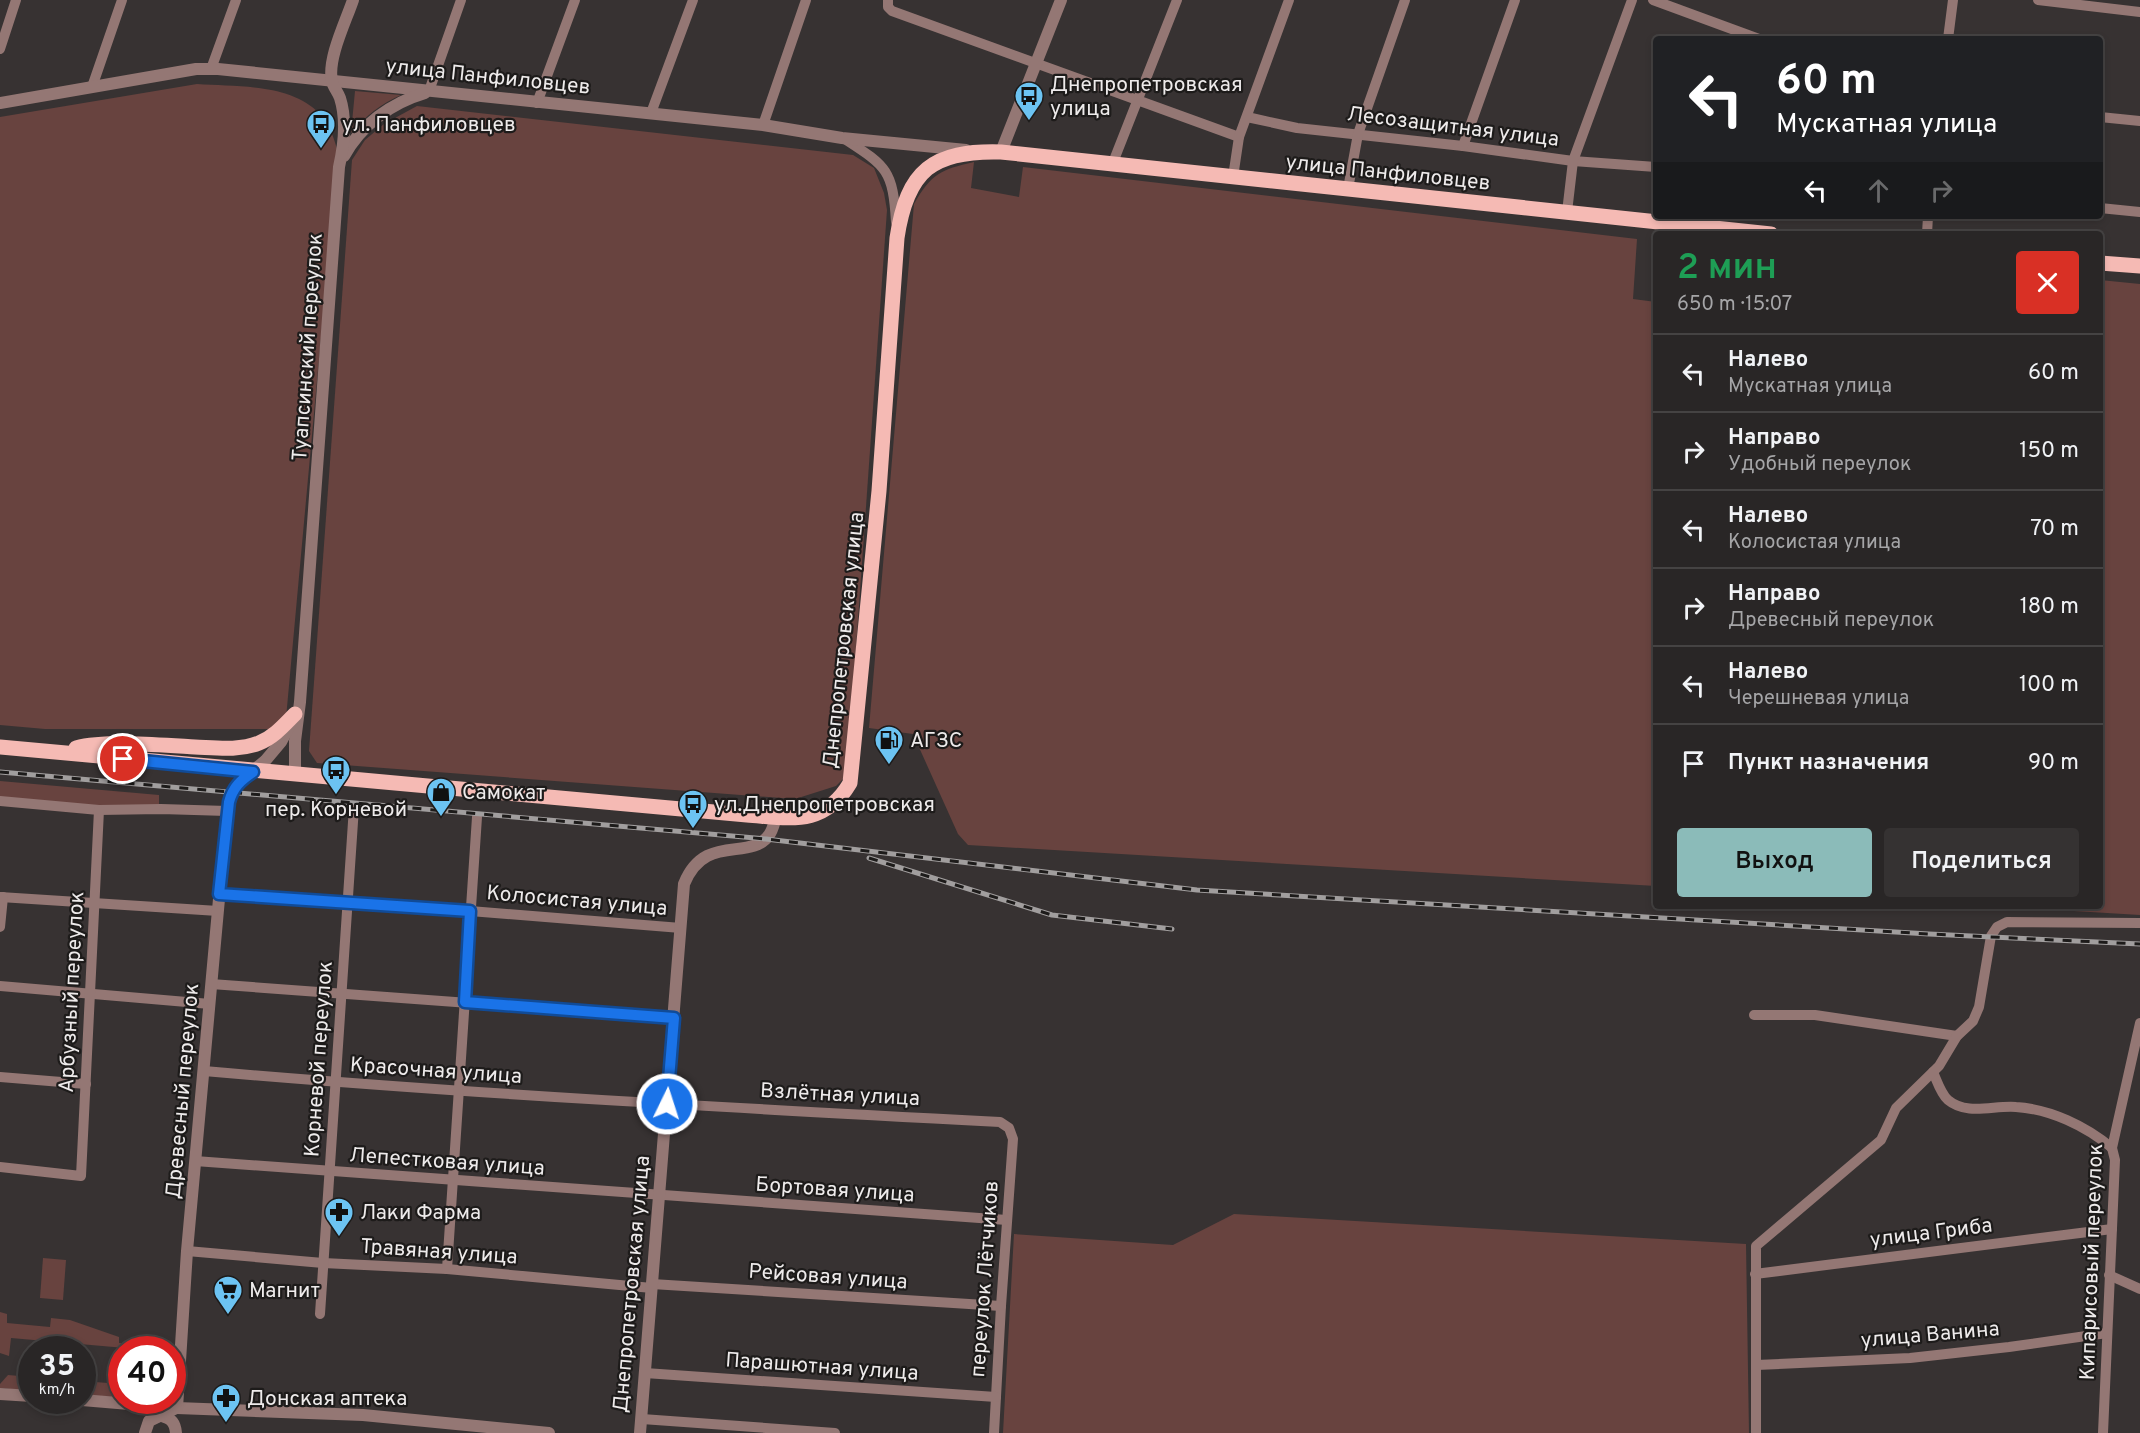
<!DOCTYPE html>
<html lang="ru">
<head>
<meta charset="utf-8">
<style>
	body { margin:0; font-family:Overpass,sans-serif; background:#353232; color:#f1f3f6; height:100vh; display:flex; flex-direction:column; font-size:22px; white-space:nowrap }
	* { box-sizing:border-box; margin:0 }
	p { font-size:20px; color:#a5a5a7 }
	.icon { flex:none; width:33px; height:33px; fill:none; stroke:currentColor; stroke-width:2; stroke-linecap:round; stroke-linejoin:round }
	.map { position:relative; flex:1; overflow:hidden }
	.details { position:absolute; left:1653px; top:231px; width:450px; height:678px; display:flex; flex-direction:column; background:#292626; border-radius:6px; box-shadow:0 3px 9px #0003,0 0 0 2px #454343 }
	.details>* { flex:none }
	.hud { position:absolute; left:1653px; top:36px; width:450px; height:183px; border-radius:6px; box-shadow:0 3px 9px #0003,0 0 0 2px #454343; background:#202124; color:#fff; overflow:hidden }
	.speed { position:absolute; left:18px; top:1336px; display:flex; gap:12px; font-size:30px; font-weight:700; text-align:center }
	.speed>* { display:grid; place-content:center; width:78px; height:78px; border-radius:50%; background:#292626; box-shadow:0 3px 9px #0003,0 0 0 2px #454343; line-height:1 }
	.speed small { font-size:15px; font-weight:400 }
	.speed .limit { border:9px solid #d22; background:#fff; color:#111 }
	.pin { position:absolute; display:grid; place-items:center; width:51px; height:51px; color:#fff; margin:-26px; border:3px solid #fff; border-radius:50%; box-shadow:0 2px 6px #0007 }
	.me { position:absolute; width:66px; margin:-33px; rotate:4deg; stroke-linejoin:round; filter:drop-shadow(0 0 4px #0008) }
	.turn { display:flex; align-items:center; gap:21px; height:126px; padding:0 24px; font-size:27px }
	.turn .icon { width:78px; height:78px; stroke-width:2.5 }
	.turn b { display:block; font-size:42px; line-height:51px }
	.lanes { display:flex; align-items:center; height:57px; padding:0 24px; background:#0003; justify-content:center; gap:30px; direction:ltr }
	.lanes .off { opacity:.35 }
	.round { display:grid; place-items:center; flex:none; width:63px; height:63px; border-radius:6px; background:#353232 }
	.head { display:flex; align-items:center; justify-content:space-between; height:102px; padding:0 24px }
	h1 { font-size:36px; font-weight:600; line-height:45px; color:#1e9e55 }
	.cta { display:flex; gap:12px; margin-top:auto; padding:12px 24px }
	.cta a { flex:1; height:69px; border-radius:6px; background:#8bbbb9; color:#111; font-size:24px; font-weight:600; line-height:69px; text-align:center }
	.cta a+a { background:#353232; color:#f1f3f6 }
	ul { padding:0; list-style:none }
	li { display:flex; align-items:center; gap:18px; height:78px; padding:0 24px; border-top:2px solid #454343 }
	li div { flex:1 }
	li b { display:block; font-size:22px }
	li em { font-style:normal }
	.map>svg:first-child { display:block }
	.green { fill:#68433f }
	.lines { fill:none; stroke-linecap:round; stroke-linejoin:round }
	.minor { stroke:#947774; stroke-width:10 }
	.tertiary { stroke:#947774; stroke-width:12 }
	.primary { stroke:#f5bab4; stroke-width:15 }
	.rail-casing { stroke:#a19e9e; stroke-width:5 }
	.rail { stroke:#1d1b1a; stroke-width:3; stroke-dasharray:9; stroke-linecap:butt }
	.route-casing { stroke:#114b97; stroke-width:15 }
	.route { stroke:#1a73e8; stroke-width:10 }
	.labels { text-anchor:middle; stroke-width:4.5; stroke-linejoin:round; paint-order:stroke }
	.street-label { font-size:21px; fill:#eeebeb; stroke:#1d1b1a }
	.poi-label { font-size:21px; fill:#eeebeb; stroke:#1d1b1a; text-anchor:start }
</style>
</head>
<body>
<div class="map">
<svg width="2140" height="1433" viewBox="0 0 2140 1433">
	<rect width="100%" height="100%" fill="#373232"/>
	<g class="green">
		<path d="M197 84C237 87 291 83 320 114 330 124 334 139 338 152L285 729H45L0 725V117Z"/>
		<path d="M355 91 401 95C381 104 365 116 351 133Z"/>
		<path d="M417 106 853 155 874 168 884 193 887 210 847 775 836 786 795 799 317 763 309 751 352 160 365 140 384 124Z"/>
		<path d="M974 162 971 188 1019 197 1023 167 1637 239 1633 299 1656 302V886L968 845 958 834 913 734 869 728 914 204C932 173 940 170 974 162Z"/>
		<path d="M2100 280 2140 284V915L1991 906H2100Z"/>
		<path d="M0 781 159 795V813L0 801Z"/>
		<path d="M1234 1214 1746 1244 1749 1433H1003L1014 1234 1173 1245Z"/>
		<path d="M43 1258 66 1260 63 1300 40 1298Z"/>
		<path d="M0 1312 7 1314V1323L50 1327 51 1318 70 1320 119 1337V1343L148 1346V1350L11 1338 9 1356 0 1353Z"/>
		<path d="M8 1375 31 1377V1391L0 1388V1384Z"/>
		<path d="M82 1381 121 1384V1398L83 1395Z"/>
	</g>
	<g class="lines">
		<g class="minor">
			<path d="M888 0V7L892 11 1239 137"/>
			<path d="M1653 0 1759 39"/>
			<path d="M2038 0 2140 12"/>
			<path d="M1948 39 1953 0"/>
			<path d="M0 49 16 0"/>
			<path d="M211 69 236 0"/>
			<path d="M92 87 122 0"/>
			<path d="M429 91 461 0"/>
			<path d="M537 103 575 0"/>
			<path d="M651 113 693 0"/>
			<path d="M1247 117 1297 128 1463 146 1573 161 1656 167"/>
			<path d="M2100 117 2140 121"/>
			<path d="M763 125 806 0"/>
			<path d="M843 138C886 166 893 169 896 222"/>
			<path d="M1463 146 1515 0"/>
			<path d="M1112 165 1177 0"/>
			<path d="M1233 177 1239 137 1289 0"/>
			<path d="M1348 189 1358 134 1405 0"/>
			<path d="M2100 208 2140 212"/>
			<path d="M1567 212 1573 161 1632 0"/>
			<path d="M1927 234 1928 216"/>
			<path d="M0 801 99 810 161 809 227 811"/>
			<path d="M219 894 470 911 681 928"/>
			<path d="M0 897 218 911"/>
			<path d="M0 927 3 897"/>
			<path d="M211 984 674 1018"/>
			<path d="M0 986 210 1004"/>
			<path d="M1754 1015H1815L1957 1036"/>
			<path d="M204 1071C469 1094 734 1108 1000 1122L1009 1128 1013 1139 1001 1306 994 1433"/>
			<path d="M1933 1072C1937 1081 1941 1094 1948 1100 1967 1116 1994 1105 2016 1107 2050 1109 2086 1126 2112 1148"/>
			<path d="M0 1077 86 1084"/>
			<path d="M195 1161 1007 1220"/>
			<path d="M0 1167 81 1176 99 810"/>
			<path d="M187 1251 323 1263 447 1269 652 1288"/>
			<path d="M447 1269 477 817"/>
			<path d="M1755 1274 2112 1229"/>
			<path d="M2109 1275 2140 1289"/>
			<path d="M652 1284 1001 1306"/>
			<path d="M320 1314 354 807"/>
			<path d="M1756 1365 1910 1358 2009 1347 2107 1333"/>
			<path d="M645 1373 996 1397"/>
			<path d="M642 1419 835 1433"/>
			<path d="M1756 1433V1246L1881 1140 1896 1108 1939 1066 1957 1036 1973 1021 1979 1007 1991 936 1997 927 2007 922 2140 923"/>
			<path d="M2103 1433 2115 1160 2112 1148 2140 1023"/>
		</g>
		<g class="tertiary">
			<path d="M0 103 196 69H218L763 125 842 138 966 150"/>
			<path d="M1001 152 1061 0"/>
			<path d="M344 156C361 125 391 103 425 93"/>
			<path d="M295 774V741L300 702 339 167C344 145 347 120 340 98 338 92 333 87 332 81 327 59 346 21 353 0"/>
			<path d="M0 1394 32 1396"/>
			<path d="M82 1400 177 1408 363 1415 549 1433"/>
			<path d="M177 1408 187 1251 227 811 232 793 239 782 265 761 281 742 292 721"/>
			<path d="M162 1416C172 1419 175 1423 176 1433"/>
			<path d="M145 1433 149 1421 176 1408"/>
			<path d="M640 1433 684 884C705 832 750 862 769 835 773 830 774 823 776 817"/>
		</g>
		<g class="primary">
			<path d="M2100 263 2140 266"/>
			<path d="M0 747 747 815C790 818 824 827 850 783L879 491 897 238C907 170 933 150 1001 152L1771 234"/>
			<path d="M76 748C106 740 163 745 195 747 217 748 239 751 259 743 274 737 284 725 295 714"/>
		</g>
		<g class="rail-casing">
			<g id="rail">
				<path d="M0 772 766 839 1197 890 1929 934 2140 944"/>
				<path d="M869 858 1052 915 1172 929"/>
			</g>
		</g>
		<use href="#rail" class="rail"/>
	</g>
	<g class="lines">
		<g class="route-casing">
			<path id="route" d="M123 759 253 772C241 780 233 787 229 802L219 894 470 911 465 1002 674 1018 667 1104"/>
		</g>
		<use href="#route" class="route"/>
	</g>
	<defs>
		<g id="bus-pin" transform="scale(1.5)"><path d="M0 17L-7.5 6A9.5 9.5 0 1 1 7.5 6Z" fill="#6cc3f2" stroke="#1d1b1a"/><path d="M-5-6H5V4H4V6H2V4H-2V6H-4V4H-5ZM-3.5-4V0h7V-4ZM-3.5 1.2v1.5H-2V1.2ZM2 1.2v1.5H3.5V1.2Z" fill="#111"/></g>
		<g id="fuel-pin" transform="scale(1.5)"><path d="M0 17L-7.5 6A9.5 9.5 0 1 1 7.5 6Z" fill="#6cc3f2" stroke="#1d1b1a"/><path d="M-5.5-6h7V0h2V4h1.3V-2.5L3-4.5l.8-.8L6-3V5H2.5V1h-1V6h-7ZM-4.2-4.7v3.2H.2V-4.7Z" fill="#111"/></g>
		<g id="shop-pin" transform="scale(1.5)"><path d="M0 17L-7.5 6A9.5 9.5 0 1 1 7.5 6Z" fill="#6cc3f2" stroke="#1d1b1a"/><path d="M-5-2.5h2.3a2.7 3.5 0 0 1 5.4 0H5L5.5 6h-11ZM-1.5-2.5h3a1.5 2.3 0 0 0-3 0Z" fill="#111"/></g>
		<g id="pharmacy-pin" transform="scale(1.5)"><path d="M0 17L-7.5 6A9.5 9.5 0 1 1 7.5 6Z" fill="#6cc3f2" stroke="#1d1b1a"/><path d="M-2-6h4v4h4v4h-4v4h-4v-4h-4v-4h4Z" fill="#111"/></g>
		<g id="supermarket-pin" transform="scale(1.5)"><path d="M0 17L-7.5 6A9.5 9.5 0 1 1 7.5 6Z" fill="#6cc3f2" stroke="#1d1b1a"/><path d="M-6-5.5h2.5l.6 2H6L4.5 2H-2.5L-4.4-4H-6ZM-1.5 3.2a1.3 1.3 0 1 0 .1 0ZM3 3.2a1.3 1.3 0 1 0 .1 0Z" fill="#111"/></g>
	</defs>
	<g fill-rule="evenodd">
		<use href="#bus-pin" x="1029" y="96"/>
		<use href="#bus-pin" x="321" y="124"/>
		<use href="#fuel-pin" x="889" y="740"/>
		<use href="#bus-pin" x="336" y="770"/>
		<use href="#shop-pin" x="441" y="792"/>
		<use href="#bus-pin" x="693" y="804"/>
		<use href="#pharmacy-pin" x="339" y="1212"/>
		<use href="#supermarket-pin" x="228" y="1290"/>
		<use href="#pharmacy-pin" x="226" y="1398"/>
	</g>
	<g class="labels">
		<g class="street-label">
			<text transform="translate(488 76) rotate(6)" y="7">улица Панфиловцев</text>
			<text transform="translate(1453 126) rotate(7)" y="7">Лесозащитная улица</text>
			<text transform="translate(1388 172) rotate(6)" y="7">улица Панфиловцев</text>
			<text transform="translate(307 347) rotate(-86)" y="7">Туапсинский переулок</text>
			<text transform="translate(843 640) rotate(-84)" y="7">Днепропетровская улица</text>
			<text transform="translate(577 900) rotate(5)" y="7">Колосистая улица</text>
			<text transform="translate(71 992) rotate(-87)" y="7">Арбузный переулок</text>
			<text transform="translate(318 1059) rotate(-86)" y="7">Корневой переулок</text>
			<text transform="translate(436 1070) rotate(4)" y="7">Красочная улица</text>
			<text transform="translate(182 1091) rotate(-85)" y="7">Древесный переулок</text>
			<text transform="translate(840 1094) rotate(3)" y="7">Взлётная улица</text>
			<text transform="translate(447 1161) rotate(4)" y="7">Лепестковая улица</text>
			<text transform="translate(835 1189) rotate(4)" y="7">Бортовая улица</text>
			<text transform="translate(1931 1232) rotate(-7)" y="7">улица Гриба</text>
			<text transform="translate(439 1251) rotate(4)" y="7">Травяная улица</text>
			<text transform="translate(2091 1262) rotate(-88)" y="7">Кипарисовый переулок</text>
			<text transform="translate(828 1276) rotate(4)" y="7">Рейсовая улица</text>
			<text transform="translate(984 1279) rotate(-86)" y="7">переулок Лётчиков</text>
			<text transform="translate(631 1284) rotate(-85)" y="7">Днепропетровская улица</text>
			<text transform="translate(1930 1334) rotate(-5)" y="7">улица Ванина</text>
			<text transform="translate(822 1366) rotate(4)" y="7">Парашютная улица</text>
		</g>
		<g class="poi-label">
			<text x="1050" y="91">Днепропетровская<tspan x="1050" dy="24">улица</tspan></text>
			<text x="342" y="131">ул. Панфиловцев</text>
			<text x="910" y="747">АГЗС</text>
			<text x="462" y="799">Самокат</text>
			<text x="714" y="811">ул.Днепропетровская</text>
			<text x="336" y="816" text-anchor="middle">пер. Корневой</text>
			<text x="360" y="1219">Лаки Фарма</text>
			<text x="249" y="1297">Магнит</text>
			<text x="247" y="1405">Донская аптека</text>
		</g>
	</g>
</svg>
<div class="speed"><div>35<small>km/h</small></div><div class="limit">40</div></div>
<div class="pin" style="left:123px;top:759px;background:#d93025"><svg class="icon" aria-label="arrive" viewBox="0 0 24 24"><path d="M6 21V4h12l-3 4 3 4H6"/></svg></div>
<svg class="me" style="left:667px;top:1104px" viewBox="-20 -20 40 40"><circle r="17" fill="#1a73e8" stroke="#fff" stroke-width="3"/><path d="M0-11L8 9 0 5-8 9z" fill="#fff"/></svg>
<div class="hud">
<div class="turn"><svg class="icon" aria-label="left" viewBox="0 0 24 24"><path d="M17 20v-9H6M10 6l-5 5 5 5"/></svg><div><b>60 m</b>Мускатная улица</div></div>
<div class="lanes"><svg class="icon" aria-label="left" viewBox="0 0 24 24"><path d="M17 20v-9H6M10 6l-5 5 5 5"/></svg><svg class="icon off" aria-label="ahead" viewBox="0 0 24 24"><path d="M12 20V5M6 11l6-6 6 6"/></svg><svg class="icon off" aria-label="right" viewBox="0 0 24 24"><path d="M7 20v-9h11M14 6l5 5-5 5"/></svg></div>
</div>
<section class="details">
<div class="head"><div><h1>2 мин</h1><p>650 m · 15:07</p></div><a class="round" style="background:#d93025;color:#fff"><svg class="icon" aria-label="close" viewBox="0 0 24 24"><path d="M6 6l12 12M18 6L6 18"/></svg></a></div>
<ul>
<li><svg class="icon" aria-label="left" viewBox="0 0 24 24"><path d="M17 20v-9H6M10 6l-5 5 5 5"/></svg><div><b>Налево</b><p>Мускатная улица</p></div><em>60 m</em></li>
<li><svg class="icon" aria-label="right" viewBox="0 0 24 24"><path d="M7 20v-9h11M14 6l5 5-5 5"/></svg><div><b>Направо</b><p>Удобный переулок</p></div><em>150 m</em></li>
<li><svg class="icon" aria-label="left" viewBox="0 0 24 24"><path d="M17 20v-9H6M10 6l-5 5 5 5"/></svg><div><b>Налево</b><p>Колосистая улица</p></div><em>70 m</em></li>
<li><svg class="icon" aria-label="right" viewBox="0 0 24 24"><path d="M7 20v-9h11M14 6l5 5-5 5"/></svg><div><b>Направо</b><p>Древесный переулок</p></div><em>180 m</em></li>
<li><svg class="icon" aria-label="left" viewBox="0 0 24 24"><path d="M17 20v-9H6M10 6l-5 5 5 5"/></svg><div><b>Налево</b><p>Черешневая улица</p></div><em>100 m</em></li>
<li><svg class="icon" aria-label="arrive" viewBox="0 0 24 24"><path d="M6 21V4h12l-3 4 3 4H6"/></svg><div><b>Пункт назначения</b></div><em>90 m</em></li>
</ul>
<div class="cta"><a>Выход</a><a>Поделиться</a></div>
</section>
</div>
</body>
</html>
